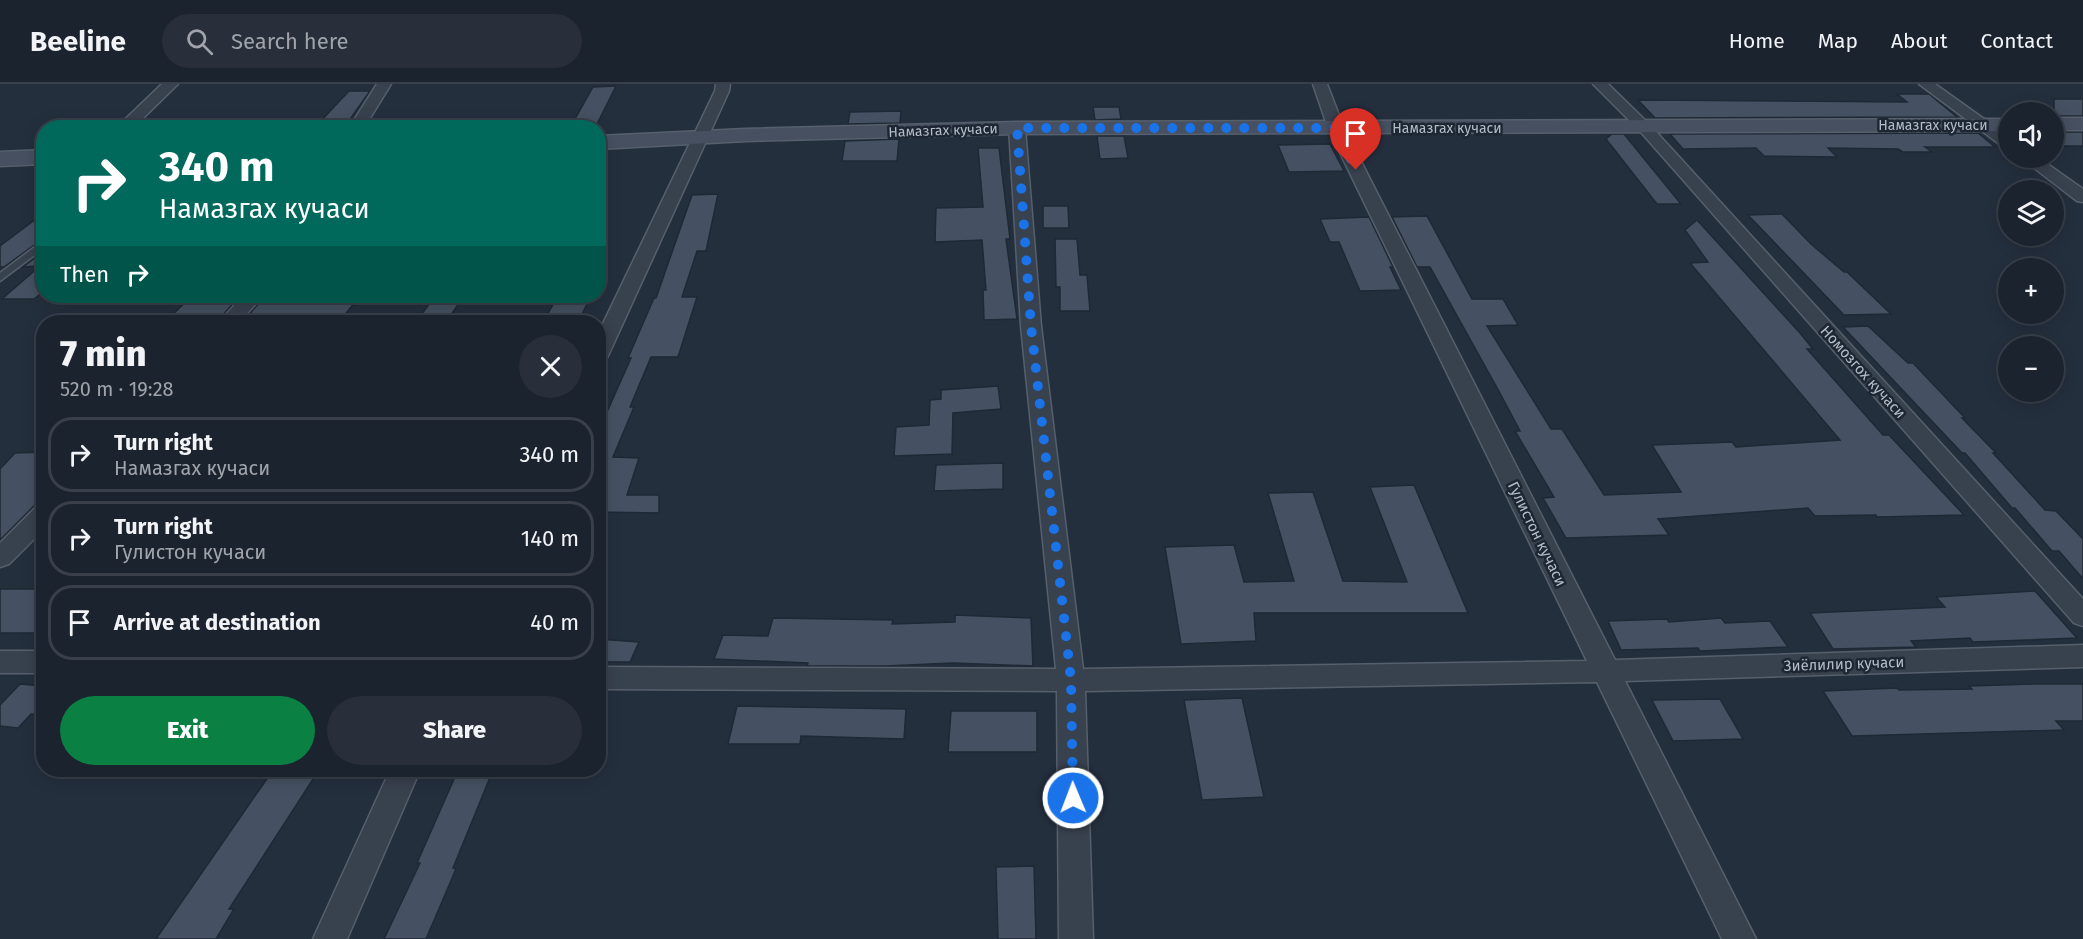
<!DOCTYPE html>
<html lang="en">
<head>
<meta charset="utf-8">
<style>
	body { margin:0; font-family:"Fira Sans",sans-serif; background:#282f3a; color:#f1f3f6; height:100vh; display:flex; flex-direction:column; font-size:22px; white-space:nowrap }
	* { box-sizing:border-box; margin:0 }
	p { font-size:20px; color:#a0a4aa }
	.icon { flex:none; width:33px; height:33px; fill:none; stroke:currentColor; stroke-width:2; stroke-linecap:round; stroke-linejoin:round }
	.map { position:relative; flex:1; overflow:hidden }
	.details { position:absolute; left:36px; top:231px; width:570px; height:462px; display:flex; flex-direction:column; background:#1b232e; border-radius:24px; box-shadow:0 3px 15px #0003,0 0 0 2px #39404a }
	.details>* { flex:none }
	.guide { position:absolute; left:36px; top:36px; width:570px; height:183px; border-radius:24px; box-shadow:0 3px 15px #0003,0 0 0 2px #39404a; background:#00695c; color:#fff; overflow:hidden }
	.buttons { position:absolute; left:1998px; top:18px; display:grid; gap:12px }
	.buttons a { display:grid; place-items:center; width:66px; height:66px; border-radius:50%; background:#1b232e; box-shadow:0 3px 15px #0003,0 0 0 2px #39404a; font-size:30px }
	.pin { position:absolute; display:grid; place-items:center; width:51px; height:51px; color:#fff; margin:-62px -26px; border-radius:50% 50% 50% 0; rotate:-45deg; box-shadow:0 0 6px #0007 }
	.pin .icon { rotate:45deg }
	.me { position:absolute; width:66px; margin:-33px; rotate:359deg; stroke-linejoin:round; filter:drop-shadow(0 0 4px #0008) }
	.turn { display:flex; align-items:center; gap:21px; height:126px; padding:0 24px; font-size:27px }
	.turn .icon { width:78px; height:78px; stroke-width:2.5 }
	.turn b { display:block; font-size:42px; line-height:51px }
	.then { display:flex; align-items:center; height:57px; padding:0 24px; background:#0003; gap:12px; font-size:22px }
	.round { display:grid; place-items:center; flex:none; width:63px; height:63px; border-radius:32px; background:#282f3a }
	.headline { display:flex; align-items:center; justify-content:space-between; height:102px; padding:0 24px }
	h1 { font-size:36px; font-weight:800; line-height:45px }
	.cta { display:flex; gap:12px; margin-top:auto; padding:12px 24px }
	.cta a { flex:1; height:69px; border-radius:36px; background:#0b8043; color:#fff; font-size:24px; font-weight:800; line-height:69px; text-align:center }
	.cta a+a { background:#282f3a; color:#f1f3f6 }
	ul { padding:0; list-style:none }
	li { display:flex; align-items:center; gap:18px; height:75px; margin:0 12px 9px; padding:0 12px; border:3px solid #39404a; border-radius:24px }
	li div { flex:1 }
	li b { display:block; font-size:22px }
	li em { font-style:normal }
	header { display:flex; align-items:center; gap:36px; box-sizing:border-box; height:84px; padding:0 30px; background:#1b232e; border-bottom:2px solid #39404a }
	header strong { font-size:28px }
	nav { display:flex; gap:33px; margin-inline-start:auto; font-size:21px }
	.search { width:420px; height:54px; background:#282f3a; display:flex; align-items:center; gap:15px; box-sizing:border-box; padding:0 21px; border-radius:33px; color:#a0a4aa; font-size:22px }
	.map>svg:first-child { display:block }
	.building { fill:#455162; stroke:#1f2835; stroke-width:1.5 }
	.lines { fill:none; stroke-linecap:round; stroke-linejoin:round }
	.lane-casing { stroke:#565f6c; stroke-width:3 }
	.street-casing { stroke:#565f6c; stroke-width:3 }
	.secondary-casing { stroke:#565f6c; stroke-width:3 }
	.lane { fill:#38414e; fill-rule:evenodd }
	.street { fill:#38414e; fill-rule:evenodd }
	.secondary { fill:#465061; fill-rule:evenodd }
	.route { stroke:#1a73e8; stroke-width:10; stroke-dasharray:0 18 }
	.labels { text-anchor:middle; stroke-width:5; stroke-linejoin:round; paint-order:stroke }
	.far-street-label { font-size:14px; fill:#b4bcc9; stroke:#1d2633 }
	.street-label { font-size:15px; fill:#b4bcc9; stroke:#1d2633 }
</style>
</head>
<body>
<header>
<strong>Beeline</strong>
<div class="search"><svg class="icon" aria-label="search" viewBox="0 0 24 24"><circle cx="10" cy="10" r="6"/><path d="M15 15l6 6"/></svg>Search here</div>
<nav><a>Home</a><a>Map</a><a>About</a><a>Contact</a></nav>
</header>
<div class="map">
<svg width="2083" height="855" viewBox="0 0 2083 855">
	<rect width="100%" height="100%" fill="#242f3e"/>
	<g class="building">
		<path d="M616 2 595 44H570L593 3Z"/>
		<path d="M349 7H370L346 41 316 42Z"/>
		<path d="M1897 10H1929L1957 33 1655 34 1638 16 1907 18Z"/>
		<rect x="2054" y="15" width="29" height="17"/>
		<path d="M1093 23H1119L1121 35 1095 36Z"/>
		<path d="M901 27 900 39 848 40 850 28Z"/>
		<rect x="2054" y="48" width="29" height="14"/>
		<path d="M1978 49 1995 63H1925L1932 68H1903L1898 65 1828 64 1837 73 1764 72 1756 64 1683 65 1670 50Z"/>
		<path d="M1612 50H1624L1681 120H1657L1606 55Z"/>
		<path d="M1097 52H1124L1128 74 1100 75Z"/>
		<path d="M899 55 897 77H842L845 57Z"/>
		<path d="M1330 60 1344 87 1289 88 1278 61Z"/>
		<path d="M978 64H999L1010 155H1006L1017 235 984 236 983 206H986L982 156 935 158 936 124 983 123Z"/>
		<path d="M718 110 706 167H697L682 213H697L678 273H651L630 323H634L613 373 639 374 627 411H659V429L598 428V348L631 274H628L654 214H656L692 111Z"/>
		<path d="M1043 122H1068L1069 144H1043Z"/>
		<path d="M44 129V154L4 183H0V162Z"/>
		<path d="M1782 130 1811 160 1844 188H1847L1891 230 1844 231 1748 131Z"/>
		<path d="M1427 132 1472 215H1503L1518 241 1487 242 1551 345H1562L1604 411 1681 408 1652 361 1732 358 1736 363 1840 356 1690 179 1708 178 1685 146 1697 136 1800 249 1813 265H1807L1883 351H1889L1964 431 1877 433 1876 431 1815 432 1808 424 1658 435 1669 451 1566 454 1543 414 1554 413 1515 347H1520L1501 311 1430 183H1417L1392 133Z"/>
		<path d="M1369 133 1393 183H1390L1401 206 1360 207 1339 158H1330L1320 135Z"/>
		<path d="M1055 155H1077L1080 191H1087L1090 227H1060V203H1056Z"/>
		<path d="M44 167V207L34 215H2L40 182 23 183Z"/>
		<path d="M192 212H240L220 234 170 233Z"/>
		<path d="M265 212H360L339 238H258L262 234H246Z"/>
		<path d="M435 212H464L446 238H416Z"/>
		<path d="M558 212H591L578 238H543Z"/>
		<path d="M1868 242 1908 279H1913L1965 334H1962L1996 369H1993L2045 426 2056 427 2083 455V495L2059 467H2052L2015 424H2012L1965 369H1962L1843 243Z"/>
		<path d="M998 302 1001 325 953 329 952 370 894 372 896 343 929 341 930 316 941 315V306Z"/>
		<path d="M44 368V412L0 456V385L15 369Z"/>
		<path d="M1003 379V405L934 407 936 381Z"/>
		<path d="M1414 401 1468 529H1254L1256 557 1181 560 1165 463 1234 461 1244 498 1294 497 1268 409 1313 408 1343 497 1407 498 1370 403Z"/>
		<rect x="0" y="505" width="44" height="44"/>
		<path d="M2035 507 2077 554 1973 558 1970 554 1911 557 1916 563 1833 565 1810 529 1945 523 1936 513Z"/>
		<path d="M955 531 1031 534 1033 582 953 579 886 582H807L808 579 714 575 723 551 768 552 773 534 893 536 892 540 955 538Z"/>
		<path d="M1721 534 1725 539 1770 537 1788 563 1700 567 1698 564 1621 566 1608 537 1667 535 1669 538Z"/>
		<path d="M598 555 639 558 630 578H598Z"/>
		<path d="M20 600 44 602V631L31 630 18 644 0 642V621Z"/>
		<path d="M2035 600H2083V637H2056L2064 646 1852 652 1823 607 1897 604 1899 606 1972 605 1969 602Z"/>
		<path d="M1242 614 1264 713 1202 716 1184 616Z"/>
		<path d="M1720 615 1743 655 1673 657 1652 616Z"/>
		<path d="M737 622 906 625 904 655 801 652 800 660H728Z"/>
		<path d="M951 627H1037V668H948Z"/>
		<path d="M273 686H319L229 825H234L216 855H156Z"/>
		<path d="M458 686H493L453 784 456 785 426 855H384L420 779H417Z"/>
		<path d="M1034 782 1036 855H998L996 783Z"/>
	</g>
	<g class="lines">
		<g class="lane-casing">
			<path id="lane" d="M44 156V164L0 197V189Z"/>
		</g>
		<g class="street-casing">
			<g id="street">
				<path d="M162 0H178L133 44H116Z"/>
				<path d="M377 0H391L364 44H349Z"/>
				<path d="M716 0H730L729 7 608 272 605 276 598 278V250L715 7Z"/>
				<path d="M1313 0H1327L1344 44 1615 576 2083 561V583L1625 597 1756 855H1722L1597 598 1085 607 1093 855H1059L1057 607 598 605V583L1056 585 1021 242 1009 44 1017 39 1025 44 1041 242 1083 585 1587 577 1328 44Z"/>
				<path d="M1593 0H1608L1649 40 2083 515V542L2074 539 1639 46Z"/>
				<path d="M1919 0H1935L2008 52V64L2002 62Z"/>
				<path d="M2021 74H2039L2083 105V118L2077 117Z"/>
				<path d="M243 212H263L239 238H219Z"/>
				<path d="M44 422V445L9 480 0 483V459L35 424Z"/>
				<rect x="0" y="567" width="44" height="22"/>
				<path d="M390 686H420L347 855H313Z"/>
			</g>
		</g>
		<g class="secondary-casing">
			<g id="secondary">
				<rect x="2054" y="34" width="29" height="12"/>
				<path d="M2008 35V47L1017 50 746 57 598 65V52L746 45 1017 38Z"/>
				<path d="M44 66V80L0 82V68Z"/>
			</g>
		</g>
		<use href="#lane" class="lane"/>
		<use href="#street" class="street"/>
		<use href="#secondary" class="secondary"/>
	</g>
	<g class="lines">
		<path class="route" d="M1073 714 1071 596 1031 242 1017 44H1336L1356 86"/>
	</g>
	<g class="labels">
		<g class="far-street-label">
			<text x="1933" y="46">Намазгах кучаси</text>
			<text x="1447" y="49">Намазгах кучаси</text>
			<text transform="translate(943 46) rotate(-2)" y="5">Намазгах кучаси</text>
		</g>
		<g class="street-label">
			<text transform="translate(1863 288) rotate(48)" y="5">Номозгох кучаси</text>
			<text transform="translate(1537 450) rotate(64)" y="5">Гулистон кучаси</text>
			<text transform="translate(1844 580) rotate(-2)" y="5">Зиёлилир кучаси</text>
		</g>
	</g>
</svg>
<div class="buttons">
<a><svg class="icon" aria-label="sound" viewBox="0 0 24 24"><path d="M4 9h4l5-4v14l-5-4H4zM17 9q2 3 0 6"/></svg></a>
<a><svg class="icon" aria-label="layers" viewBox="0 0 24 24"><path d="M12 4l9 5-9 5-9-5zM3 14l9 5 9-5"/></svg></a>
<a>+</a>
<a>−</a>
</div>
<div class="pin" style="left:1356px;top:86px;background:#d93025"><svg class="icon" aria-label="arrive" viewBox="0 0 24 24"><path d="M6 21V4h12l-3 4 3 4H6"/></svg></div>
<svg class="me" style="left:1073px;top:714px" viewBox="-20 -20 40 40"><circle r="17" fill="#1a73e8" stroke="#fff" stroke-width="3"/><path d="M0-11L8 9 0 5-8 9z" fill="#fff"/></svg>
<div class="guide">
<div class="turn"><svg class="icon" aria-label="right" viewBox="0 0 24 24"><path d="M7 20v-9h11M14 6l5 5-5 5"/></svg><div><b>340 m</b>Намазгах кучаси</div></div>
<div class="then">Then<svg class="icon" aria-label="right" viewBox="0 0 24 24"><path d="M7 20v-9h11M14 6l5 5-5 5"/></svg></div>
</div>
<section class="details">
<div class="headline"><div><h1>7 min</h1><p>520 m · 19:28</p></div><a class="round"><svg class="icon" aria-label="close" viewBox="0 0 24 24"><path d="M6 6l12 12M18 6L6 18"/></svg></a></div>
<ul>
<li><svg class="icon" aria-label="right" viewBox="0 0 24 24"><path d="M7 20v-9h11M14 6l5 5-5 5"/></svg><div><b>Turn right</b><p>Намазгах кучаси</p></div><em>340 m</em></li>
<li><svg class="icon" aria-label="right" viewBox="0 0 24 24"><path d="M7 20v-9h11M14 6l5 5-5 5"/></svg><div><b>Turn right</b><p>Гулистон кучаси</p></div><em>140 m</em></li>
<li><svg class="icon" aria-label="arrive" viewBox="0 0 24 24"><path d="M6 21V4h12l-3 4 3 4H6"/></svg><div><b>Arrive at destination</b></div><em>40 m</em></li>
</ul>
<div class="cta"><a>Exit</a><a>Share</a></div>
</section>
</div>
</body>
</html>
